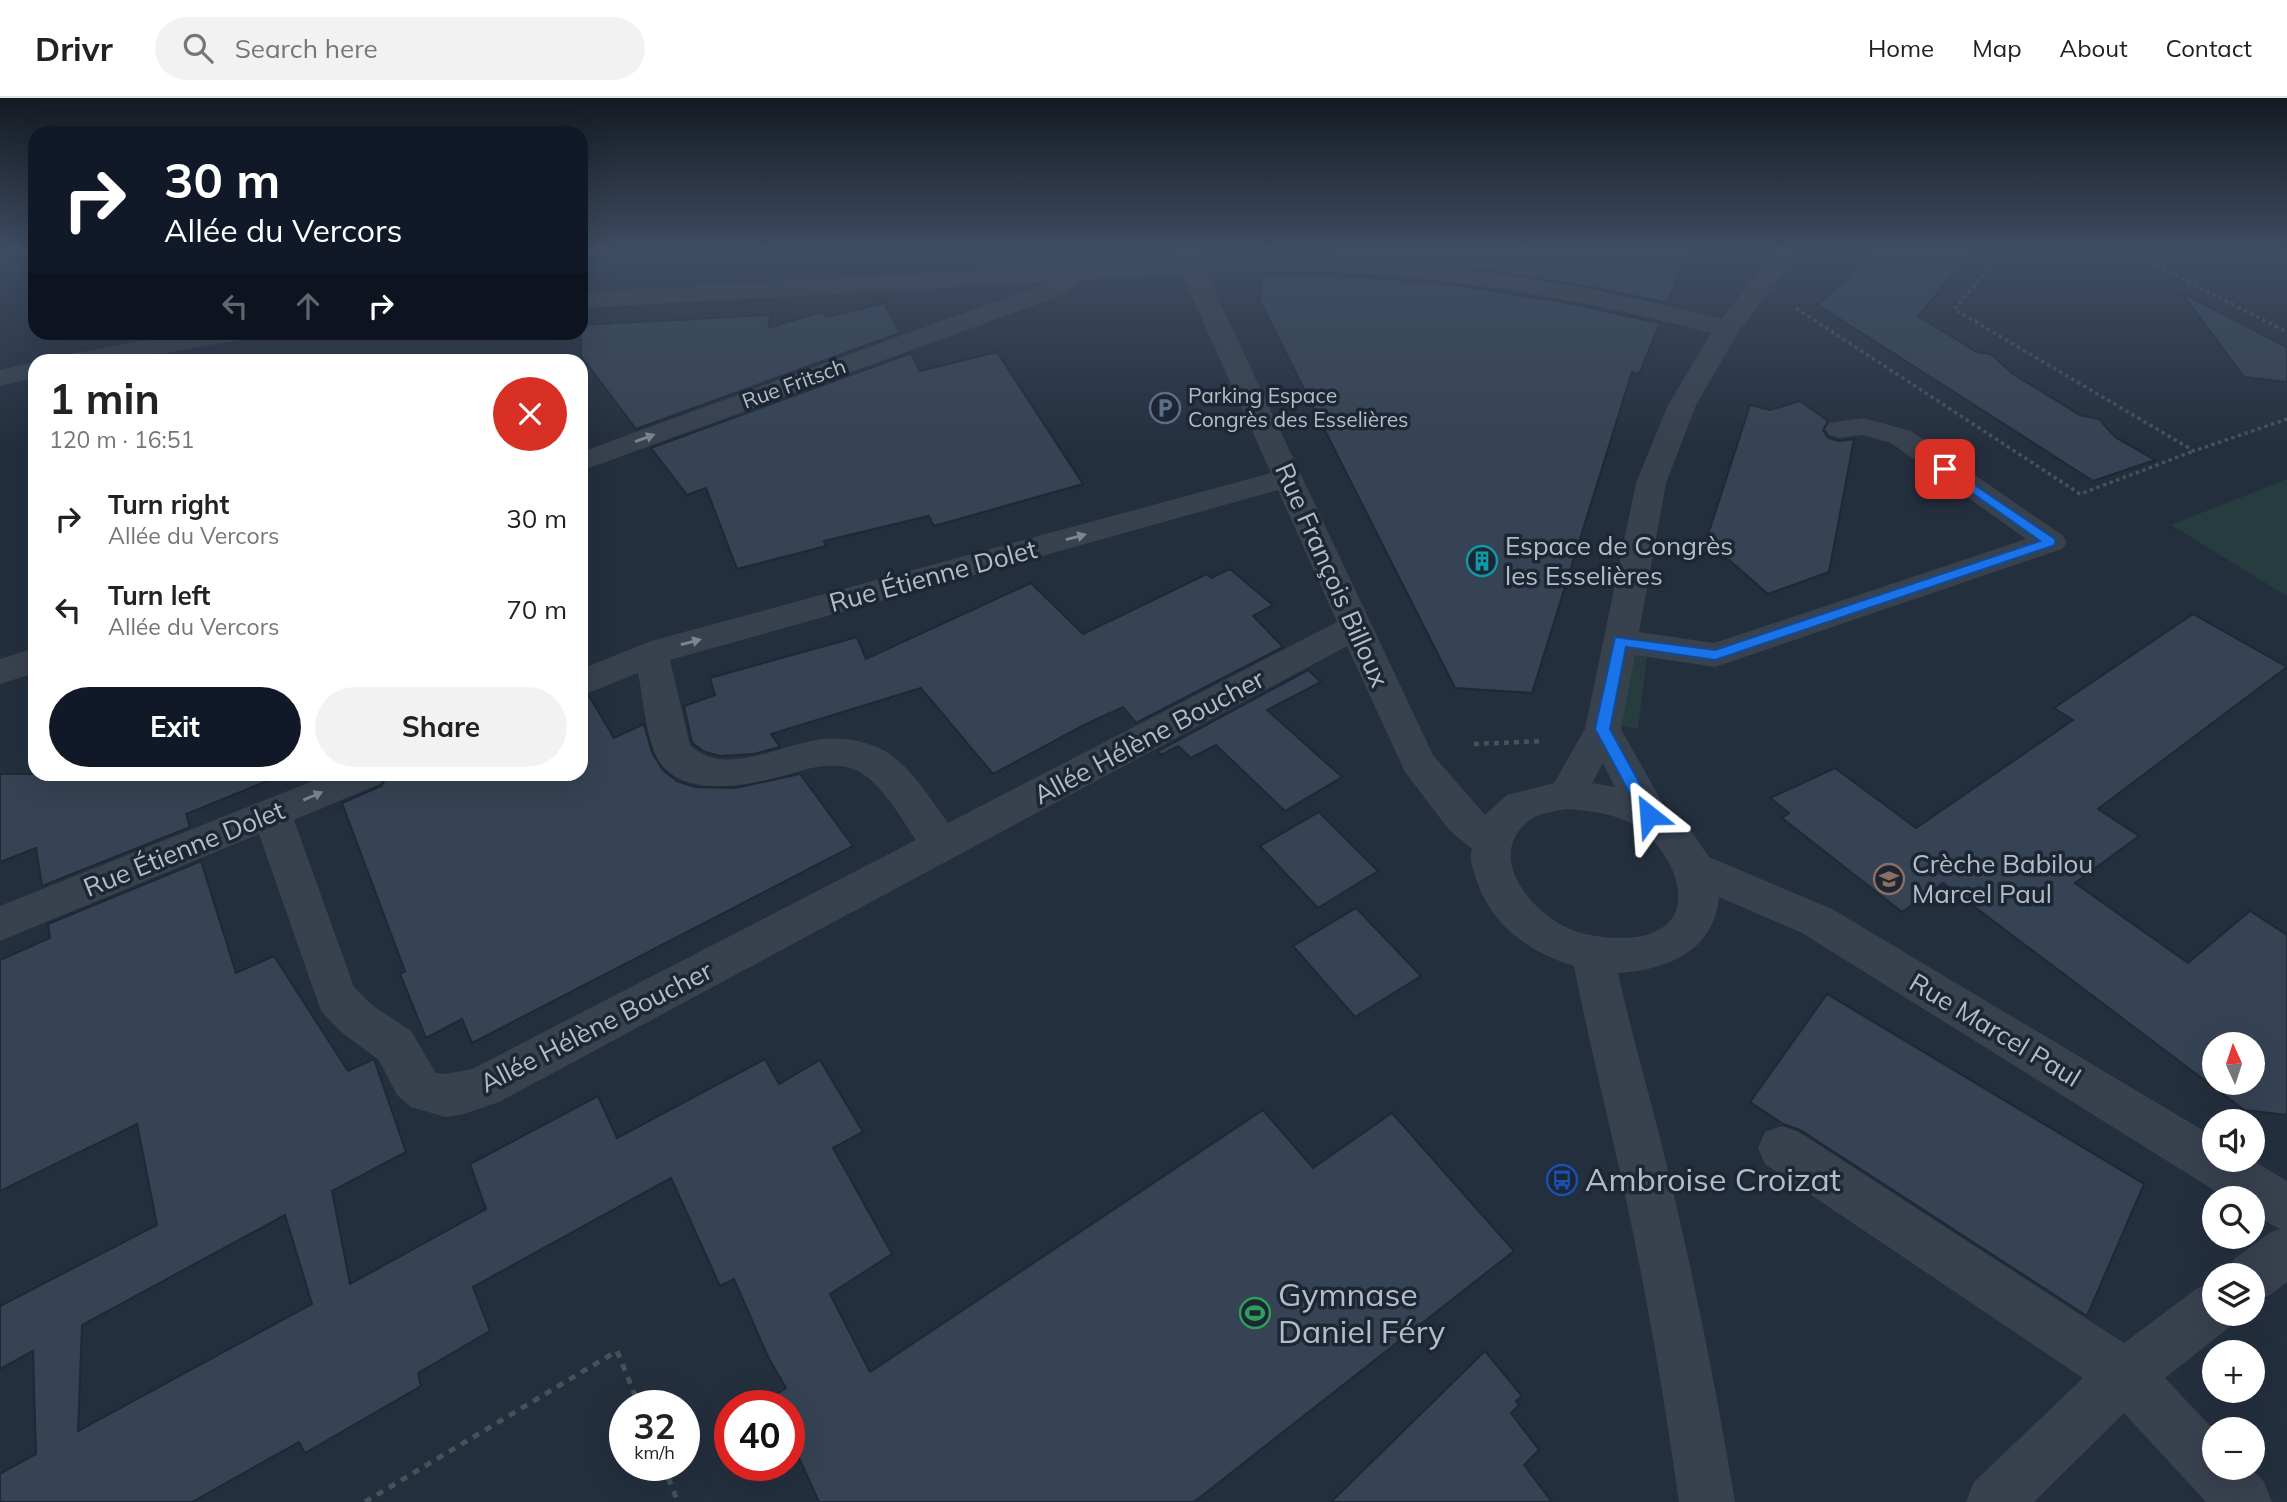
<!DOCTYPE html>
<html lang="en">
<head>
<meta charset="utf-8">
<style>
	body { margin:0; font-family:Mulish,sans-serif; background:#f2f2f2; color:#222; height:100vh; display:flex; flex-direction:column; font-size:26px; white-space:nowrap }
	* { box-sizing:border-box; margin:0 }
	p { font-size:23px; color:#767676 }
	.icon { flex:none; width:38px; height:38px; fill:none; stroke:currentColor; stroke-width:2; stroke-linecap:round; stroke-linejoin:round }
	.map { position:relative; flex:1; overflow:hidden }
	.sheet { position:absolute; left:28px; top:256px; width:560px; height:427px; display:flex; flex-direction:column; background:#fff; border-radius:21px; box-shadow:0 7px 28px #0002 }
	.sheet>* { flex:none }
	.guide { position:absolute; left:28px; top:28px; width:560px; height:214px; border-radius:21px; box-shadow:0 7px 28px #0002; background:#111827; color:#fff; overflow:hidden }
	.needle { width:46px; rotate:357deg }
	.buttons { position:absolute; left:2202px; top:934px; display:grid; gap:14px }
	.buttons a { display:grid; place-items:center; width:63px; height:63px; border-radius:50%; background:#fff; box-shadow:0 7px 28px #0002; font-size:35px }
	.speed { position:absolute; left:609px; top:1292px; display:flex; gap:14px; font-size:35px; font-weight:700; text-align:center }
	.speed>* { display:grid; place-content:center; width:91px; height:91px; border-radius:50%; background:#fff; box-shadow:0 7px 28px #0002; line-height:1 }
	.speed small { font-size:18px; font-weight:400 }
	.speed .limit { border:10px solid #d22; background:#fff; color:#111 }
	.pin { position:absolute; display:grid; place-items:center; width:60px; height:60px; color:#fff; margin:-30px; border-radius:14px; box-shadow:0 4px 10px #0006 }
	.me { position:absolute; width:77px; margin:-38px; rotate:332deg; stroke-linejoin:round; filter:drop-shadow(0 0 5px #0008) }
	.turn { display:flex; align-items:center; gap:24px; height:147px; padding:0 21px; font-size:32px }
	.turn .icon { width:91px; height:91px; stroke-width:2.5 }
	.turn b { display:block; font-size:49px; line-height:60px }
	.lanes { display:flex; align-items:center; height:66px; padding:0 21px; background:#0003; justify-content:center; gap:35px; direction:ltr }
	.lanes .off { opacity:.35 }
	.round { display:grid; place-items:center; flex:none; width:74px; height:74px; border-radius:37px; background:#f2f2f2 }
	.overview { display:flex; align-items:center; justify-content:space-between; height:119px; padding:0 21px }
	h1 { font-size:42px; font-weight:700; line-height:52px }
	.cta { display:flex; gap:14px; margin-top:auto; padding:14px 21px }
	.cta a { flex:1; height:80px; border-radius:42px; background:#111827; color:#fff; font-size:28px; font-weight:700; line-height:80px; text-align:center }
	.cta a+a { background:#f2f2f2; color:#222 }
	ul { padding:0; list-style:none }
	li { display:flex; align-items:center; gap:21px; height:91px; padding:0 21px }
	li div { flex:1 }
	li b { display:block; font-size:26px }
	li em { font-style:normal }
	header { display:flex; align-items:center; gap:42px; box-sizing:border-box; height:98px; padding:0 35px; background:#fff; border-bottom:2px solid #e0e0e0 }
	header strong { font-size:33px }
	nav { display:flex; gap:38px; margin-inline-start:auto; font-size:24px }
	.search { width:490px; height:63px; background:#f2f2f2; display:flex; align-items:center; gap:18px; box-sizing:border-box; padding:0 24px; border-radius:38px; color:#767676; font-size:26px }
	.map>svg:first-child { display:block }
	.green { fill:#263c3f }
	.building { fill:#364354; stroke:#1f2835; stroke-width:2; fill-rule:evenodd }
	.lines { fill:none; stroke-linecap:round; stroke-linejoin:round }
	.path-far2 { stroke:#3f5557; stroke-width:3.5; stroke-dasharray:3.5 3.5; stroke-linecap:butt }
	.path-far1 { stroke:#3f5557; stroke-width:4.5; stroke-dasharray:5 5; stroke-linecap:butt }
	.path { stroke:#3f5557; stroke-width:5; stroke-dasharray:7 7; stroke-linecap:butt }
	.minor { fill:#38414e; fill-rule:evenodd }
	.oneway { fill:#7c8592 }
	.route { fill:#1a73e8; stroke:#114b97; stroke-width:2 }
	.labels { text-anchor:middle; stroke-width:7; stroke-linejoin:round; paint-order:stroke }
	.far-street-label { font-size:21px; fill:#b4bcc9; stroke:#1d2633 }
	.far-poi-label { font-size:21px; fill:#b4bcc9; stroke:#1d2633; text-anchor:start }
	.poi-label { font-size:26px; fill:#b4bcc9; stroke:#1d2633; text-anchor:start }
	.street-label { font-size:26px; fill:#b4bcc9; stroke:#1d2633 }
	.near-poi-label { font-size:32px; fill:#b4bcc9; stroke:#1d2633; text-anchor:start }
</style>
</head>
<body>
<header>
<strong>Drivr</strong>
<div class="search"><svg class="icon" aria-label="search" viewBox="0 0 24 24"><circle cx="10" cy="10" r="6"/><path d="M15 15l6 6"/></svg>Search here</div>
<nav><a>Home</a><a>Map</a><a>About</a><a>Contact</a></nav>
</header>
<div class="map">
<svg width="2287" height="1404" viewBox="0 0 2287 1404">
	<rect width="100%" height="100%" fill="#242f3e"/>
	<g class="green">
		<path d="M2287 381V498L2171 427Z"/>
		<path d="M1630 556 1647 559 1638 631 1619 627Z"/>
	</g>
	<g class="building">
		<path d="M1263 152H1689L1668 205 1591 189 1463 169 1333 158 1263 157Z"/>
		<path d="M1875 152H1974L1918 218 1977 254 1991 256 2013 276 2080 317 2099 321 2115 339 2155 362 2093 383 1818 207Z"/>
		<path d="M1262 176 1351 178 1455 187 1558 203 1660 225 1639 276 1632 274 1532 595 1455 590 1260 204Z"/>
		<path d="M2182 195 2287 249V284L2244 279Z"/>
		<path d="M884 205 900 235 636 331 581 258V227L771 217 768 230 821 214 828 219Z"/>
		<path d="M997 254 1083 386 934 428 929 418 824 443 826 448 737 471 706 390 687 397 651 350 911 255 920 273Z"/>
		<path d="M1800 303 1828 323 1823 332 1828 340 1839 343 1854 341 1829 474 1768 496 1729 462 1702 455 1750 307 1770 312Z"/>
		<path d="M1230 471 1273 507 1253 518 1283 549 1136 625 1123 609 1084 627 993 676 921 590 771 636 780 649 754 656 720 658 705 654 692 645 684 608 715 597 710 580 857 539 866 561 1031 485 1083 536 1207 476 1211 480Z"/>
		<path d="M2193 516 2287 569 2098 711 2139 738 2075 785 2188 865 2250 813 2287 837V1017L2244 1012 1943 785 1902 814 1782 720 1789 715 1770 700 1835 670 1916 730 2073 622 2054 610ZM2214 947H2252V985H2214Z"/>
		<path d="M1308 572 1321 584 1267 612 1342 679 1285 713 1216 647 1191 660 1178 648 1161 657 1158 653Z"/>
		<path d="M589 598 614 640 644 626 652 654 662 671 677 683 695 689 735 690 800 676 853 748 472 945 462 921 426 940 400 876 405 873 342 705 381 688 389 676H581V600Z"/>
		<path d="M0 676H281L282 677 186 716 190 729 42 788 36 750 0 764Z"/>
		<path d="M1319 714 1378 773 1318 810 1260 748Z"/>
		<path d="M201 763 236 875 274 858 348 973 374 961 406 1054 332 1093 350 1186 486 1111 470 1066 598 998 617 1040 765 961 779 986 820 962 863 1034 833 1050 892 1156 830 1196 870 1274 1263 1012 1313 1070 1392 1015 1514 1153 1194 1404H819L789 1338V1307H775L772 1299 786 1290 769 1261 734 1181 720 1188 671 1080 473 1189 490 1233 418 1275 421 1288 305 1355 299 1344 192 1404H0V1376L36 1356 33 1253 0 1271V1208L157 1127 137 1026 0 1093V862L50 840 48 826ZM285 1117 312 1206 78 1333 82 1227Z"/>
		<path d="M1356 810 1421 878 1355 919 1293 848Z"/>
		<path d="M1827 896 2144 1086 2087 1218 1800 1032 1783 1026 1750 1004Z"/>
		<path d="M1485 1253 1522 1298 1516 1303 1519 1307 1511 1315 1539 1352 1524 1367 1552 1404H1331Z"/>
	</g>
	<g class="lines">
		<g class="path-far2">
			<path d="M2134 152 2139 159 2287 234"/>
			<path d="M2002 155 1954 211 2194 353 2287 321"/>
			<path d="M1796 210 2080 396 2194 353"/>
		</g>
		<path class="path-far1" d="M1474 646 1544 643"/>
		<g class="path">
			<path d="M663 1367 678 1404"/>
			<path d="M365 1404 617 1253 639 1307"/>
		</g>
		<g class="minor">
			<path d="M1171 152H1195L1199 161C1381 153 1545 176 1721 221L1777 152H1801L1739 233 1696 307 1666 385 1639 534 1714 545 2026 441 1891 345 1863 337 1839 340 1829 337 1825 331 1829 325 1863 320 1911 333 2062 437 2067 444 2062 451 1715 569 1635 557 1621 631 1663 706 1685 724 1709 759 1832 811 2214 1039V1062H2252L2287 1083V1184L2270 1197 2252 1204V1178H2227L2234 1161 2269 1135 2280 1131 2252 1116V1101H2228L1802 835 1719 799C1714 854 1666 872 1618 875 1630 930 1646 984 1660 1040 1690 1160 1715 1282 1735 1404H1679C1662 1282 1640 1159 1612 1039 1599 982 1585 925 1574 868 1528 854 1489 826 1475 777 1472 768 1469 761 1472 751L1450 733 1405 674 1347 548 499 1004 464 1016 445 1019 411 1009 397 997 379 962 341 934 321 913 259 736 0 843V808L330 676H386L380 686 294 722 354 889 372 907 411 933 436 975 445 976 472 971 916 742C900 719 880 681 853 671 832 663 809 670 790 676 750 687 674 705 654 653 645 629 643 600 638 575L581 598V571L651 543 1271 375 1182 177 1076 182 1078 185 1060 198 581 373V354L1049 184 581 210V194L1175 162ZM1298 173C1439 176 1576 199 1711 235L1668 307 1636 385 1585 631 1554 685 1507 697 1485 717 1433 657 1206 175ZM1278 392 1337 524 948 725C930 701 911 668 885 653 867 643 843 639 823 641 782 645 725 681 690 647L670 562ZM1603 665 1615 689 1592 685ZM1567 711C1590 713 1614 715 1634 727 1669 747 1706 817 1649 836 1629 843 1590 840 1570 831 1530 814 1483 756 1531 721 1540 715 1556 713 1567 711Z"/>
			<path d="M191 234H252L248 240 239 242 124 262H67L71 256 81 254Z"/>
			<path d="M35 264V280L0 288V272Z"/>
			<path d="M35 550V575L0 586V561Z"/>
			<path d="M1782 1028 1799 1034 2124 1245 2196 1191 2214 1183V1216H2237L2232 1227 2165 1280 2214 1332V1370H2251L2264 1384 2272 1404H2206L2124 1315 2034 1404H1966L1974 1384 2083 1280 1765 1066 1758 1050 1765 1034Z"/>
		</g>
	</g>
	<defs><path id="oneway-solid" d="M-6-.8H1V-3.2L6.5 0L1 3.2V.8H-6Z" transform="scale(1.75)"/></defs>
	<g class="oneway">
		<use href="#oneway-solid" transform="translate(645 340) rotate(-20)"/>
		<use href="#oneway-solid" transform="translate(1076 439) rotate(-15)"/>
		<use href="#oneway-solid" transform="translate(691 544) rotate(-15)"/>
		<use href="#oneway-solid" transform="translate(313 698) rotate(-23)"/>
	</g>
	<linearGradient id="sky" x2="0" y2="1"><stop stop-color="#141a22"/><stop offset="0.44" stop-color="#3f4d63"/><stop offset="1" stop-color="#3f4d63" stop-opacity="0"/></linearGradient>
	<rect width="2287" height="348" fill="url(#sky)"/>
	<path class="route" d="M1945 367 2055 441V447L1715 562 1626 549 1610 631 1657 717 1655 722H1644L1595 631 1615 539 1715 552 2040 443 1941 373V368Z"/>
	<defs>
		<g id="parking-ring" transform="scale(1.575)"><circle r="9.5" fill="#1d2633" stroke="#5c6f8a" stroke-width="1.5"/><path d="M-3.5-5.5H1a3.5 3.5 0 0 1 0 7H-1V5.5H-3.5ZM-1-3.4V-.6H.8a1.4 1.4 0 0 0 0-2.8Z" fill="#5c6f8a"/></g>
		<g id="building-ring" transform="scale(1.575)"><circle r="9.5" fill="#1d2633" stroke="#0f9aa8" stroke-width="1.5"/><path d="M-4-6H4V6H1V3H-1V6H-4ZM-2.5-4.3h1.7v1.8h-1.7ZM.8-4.3h1.7v1.8H.8ZM-2.5-1h1.7V.8h-1.7ZM.8-1h1.7V.8H.8Z" fill="#0f9aa8"/></g>
		<g id="school-ring" transform="scale(1.575)"><circle r="9.5" fill="#1d2633" stroke="#8d6e63" stroke-width="1.5"/><path d="M0-5L7-2L0 1L-7-2ZM-4 1L0 2.5L4 1V4Q0 6-4 4Z" fill="#8d6e63"/></g>
		<g id="bus-ring" transform="scale(1.575)"><circle r="9.5" fill="#1d2633" stroke="#1a4fb4" stroke-width="1.5"/><path d="M-5-6H5V4H4V6H2V4H-2V6H-4V4H-5ZM-3.5-4V0h7V-4ZM-3.5 1.2v1.5H-2V1.2ZM2 1.2v1.5H3.5V1.2Z" fill="#1a4fb4"/></g>
		<g id="stadium-ring" transform="scale(1.575)"><circle r="9.5" fill="#1d2633" stroke="#2e9e5b" stroke-width="1.5"/><path d="M0-5a6.5 5 0 1 0 0 10a6.5 5 0 1 0 0-10ZM-3.5-1.8h7v3.6h-7Z" fill="#2e9e5b"/></g>
	</defs>
	<g fill-rule="evenodd">
		<use href="#parking-ring" x="1165" y="310"/>
		<use href="#building-ring" x="1482" y="463"/>
		<use href="#school-ring" x="1889" y="781"/>
		<use href="#bus-ring" x="1562" y="1082"/>
		<use href="#stadium-ring" x="1255" y="1215"/>
	</g>
	<g class="labels">
		<g class="far-street-label">
			<text transform="translate(794 286) rotate(-20)" y="7">Rue Fritsch</text>
		</g>
		<g class="far-poi-label">
			<text x="1188" y="305">Parking Espace<tspan x="1188" dy="24">Congrès des Esselières</tspan></text>
		</g>
		<g class="poi-label">
			<text x="1505" y="457">Espace de Congrès<tspan x="1505" dy="30">les Esselières</tspan></text>
			<text x="1912" y="775">Crèche Babilou<tspan x="1912" dy="30">Marcel Paul</tspan></text>
		</g>
		<g class="street-label">
			<text transform="translate(1332 477) rotate(66)" y="9">Rue François Billoux</text>
			<text transform="translate(933 478) rotate(-15)" y="9">Rue Étienne Dolet</text>
			<text transform="translate(1149 639) rotate(-28)" y="9">Allée Hélène Boucher</text>
			<text transform="translate(184 751) rotate(-22)" y="9">Rue Étienne Dolet</text>
			<text transform="translate(596 929) rotate(-27)" y="9">Allée Hélène Boucher</text>
			<text transform="translate(1995 932) rotate(31)" y="9">Rue Marcel Paul</text>
		</g>
		<g class="near-poi-label">
			<text x="1585" y="1093">Ambroise Croizat</text>
			<text x="1278" y="1208">Gymnase<tspan x="1278" dy="37">Daniel Féry</tspan></text>
		</g>
	</g>
</svg>
<div class="buttons">
<a><svg class="needle" viewBox="-14 -14 28 28"><path d="M0-13l5 13h-10z" fill="#e53935"/><path d="M0 13l5-13h-10z" fill="#767676"/></svg></a>
<a><svg class="icon" aria-label="sound" viewBox="0 0 24 24"><path d="M4 9h4l5-4v14l-5-4H4zM17 9q2 3 0 6"/></svg></a>
<a><svg class="icon" aria-label="search" viewBox="0 0 24 24"><circle cx="10" cy="10" r="6"/><path d="M15 15l6 6"/></svg></a>
<a><svg class="icon" aria-label="layers" viewBox="0 0 24 24"><path d="M12 4l9 5-9 5-9-5zM3 14l9 5 9-5"/></svg></a>
<a>+</a>
<a>−</a>
</div>
<div class="speed"><div>32<small>km/h</small></div><div class="limit">40</div></div>
<div class="pin" style="left:1945px;top:371px;background:#d93025"><svg class="icon" aria-label="arrive" viewBox="0 0 24 24"><path d="M6 21V4h12l-3 4 3 4H6"/></svg></div>
<svg class="me" style="left:1649px;top:717px" viewBox="-20 -20 40 40"><path d="M0-17L14 15 0 8-14 15z" fill="#1a73e8" stroke="#fff" stroke-width="4"/></svg>
<div class="guide">
<div class="turn"><svg class="icon" aria-label="right" viewBox="0 0 24 24"><path d="M7 20v-9h11M14 6l5 5-5 5"/></svg><div><b>30 m</b>Allée du Vercors</div></div>
<div class="lanes"><svg class="icon off" aria-label="left" viewBox="0 0 24 24"><path d="M17 20v-9H6M10 6l-5 5 5 5"/></svg><svg class="icon off" aria-label="ahead" viewBox="0 0 24 24"><path d="M12 20V5M6 11l6-6 6 6"/></svg><svg class="icon" aria-label="right" viewBox="0 0 24 24"><path d="M7 20v-9h11M14 6l5 5-5 5"/></svg></div>
</div>
<section class="sheet">
<div class="overview"><div><h1>1 min</h1><p>120 m · 16:51</p></div><a class="round" style="background:#d93025;color:#fff"><svg class="icon" aria-label="close" viewBox="0 0 24 24"><path d="M6 6l12 12M18 6L6 18"/></svg></a></div>
<ul>
<li><svg class="icon" aria-label="right" viewBox="0 0 24 24"><path d="M7 20v-9h11M14 6l5 5-5 5"/></svg><div><b>Turn right</b><p>Allée du Vercors</p></div><em>30 m</em></li>
<li><svg class="icon" aria-label="left" viewBox="0 0 24 24"><path d="M17 20v-9H6M10 6l-5 5 5 5"/></svg><div><b>Turn left</b><p>Allée du Vercors</p></div><em>70 m</em></li>
</ul>
<div class="cta"><a>Exit</a><a>Share</a></div>
</section>
</div>
</body>
</html>
